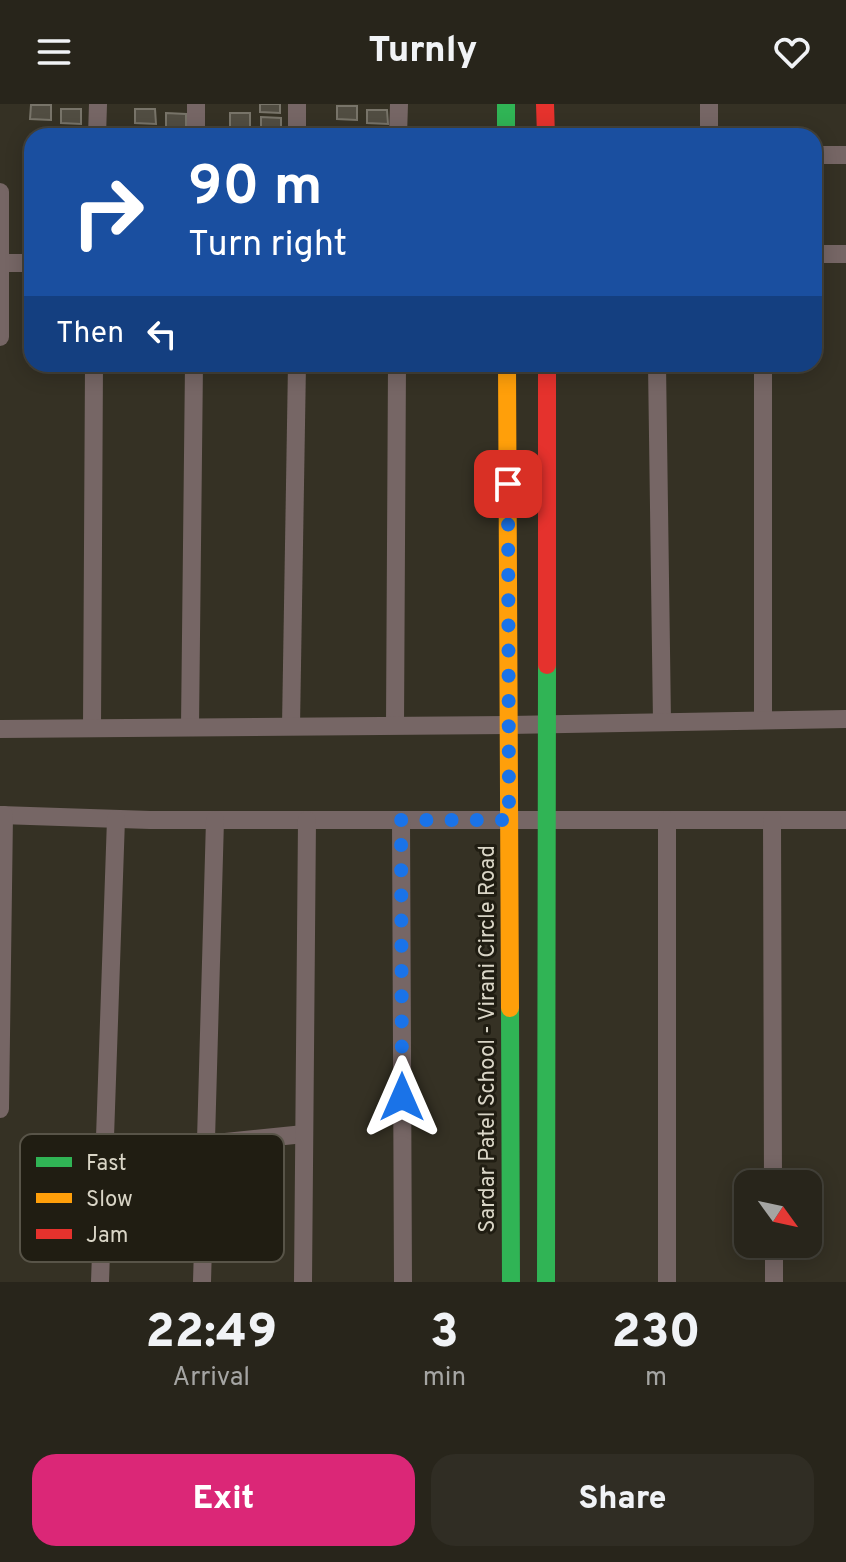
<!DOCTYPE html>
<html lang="en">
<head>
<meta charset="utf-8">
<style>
	body { margin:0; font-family:Overpass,sans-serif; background:#302d24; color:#f1f3f6; height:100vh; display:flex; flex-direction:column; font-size:30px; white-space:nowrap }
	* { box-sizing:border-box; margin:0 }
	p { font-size:26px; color:#a5a5a3 }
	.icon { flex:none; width:44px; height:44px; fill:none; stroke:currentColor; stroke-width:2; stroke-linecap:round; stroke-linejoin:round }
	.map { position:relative; height:1178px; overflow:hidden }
	.sheet { display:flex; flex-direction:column; background:#28251b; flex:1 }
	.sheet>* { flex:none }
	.banner { position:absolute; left:24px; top:24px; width:798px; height:244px; border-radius:24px; box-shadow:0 4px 20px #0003,0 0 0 2px #44423a; background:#1a4fa0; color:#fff; overflow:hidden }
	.needle { width:52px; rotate:123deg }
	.tools { position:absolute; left:734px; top:1066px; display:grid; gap:16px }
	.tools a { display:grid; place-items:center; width:88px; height:88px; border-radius:16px; background:#28251b; box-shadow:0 4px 20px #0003,0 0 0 2px #44423a; font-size:40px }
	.pin { position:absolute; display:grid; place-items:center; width:68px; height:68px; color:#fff; margin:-34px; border-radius:16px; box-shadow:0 4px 12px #0006 }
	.me { position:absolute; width:88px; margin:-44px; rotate:0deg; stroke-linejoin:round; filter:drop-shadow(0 0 6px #0008) }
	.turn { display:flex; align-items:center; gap:28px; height:168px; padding:0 32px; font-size:36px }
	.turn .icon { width:104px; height:104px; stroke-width:2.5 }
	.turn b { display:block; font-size:56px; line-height:68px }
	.then { display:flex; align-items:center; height:76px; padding:0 32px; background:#0003; gap:16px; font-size:30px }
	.eta { display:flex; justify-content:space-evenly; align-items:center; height:136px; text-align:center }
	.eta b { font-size:48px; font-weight:800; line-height:56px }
	.button { display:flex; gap:16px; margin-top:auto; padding:16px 32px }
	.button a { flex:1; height:92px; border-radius:24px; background:#db2777; color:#fff; font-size:32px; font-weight:800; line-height:92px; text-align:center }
	.button a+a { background:#302d24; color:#f1f3f6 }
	header { display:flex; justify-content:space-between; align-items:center; height:104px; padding:0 32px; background:#28251b; font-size:36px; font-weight:800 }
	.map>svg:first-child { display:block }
	.building { fill:#514d42; stroke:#787469; stroke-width:2 }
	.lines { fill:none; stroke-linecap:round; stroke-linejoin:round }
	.street { stroke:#766665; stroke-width:18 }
	.fast { stroke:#30b455; stroke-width:18 }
	.slow { stroke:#ff9f0a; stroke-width:18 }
	.jam { stroke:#e5322d; stroke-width:18 }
	.route { stroke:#1a73e8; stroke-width:14; stroke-dasharray:0 25.2 }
	.labels { text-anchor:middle; stroke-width:6; stroke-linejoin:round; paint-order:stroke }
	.street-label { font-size:22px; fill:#d9d5c6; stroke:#201d12 }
	.key { fill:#201d12; stroke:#585448; stroke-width:2 }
	.key-label { font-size:22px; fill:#d9d5c6 }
</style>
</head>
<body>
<header><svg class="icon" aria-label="menu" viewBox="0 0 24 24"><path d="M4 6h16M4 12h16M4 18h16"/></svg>Turnly<svg class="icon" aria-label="heart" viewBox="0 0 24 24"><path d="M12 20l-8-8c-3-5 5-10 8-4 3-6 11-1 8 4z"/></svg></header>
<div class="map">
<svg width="846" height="1178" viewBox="0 0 846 1178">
	<rect width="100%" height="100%" fill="#353124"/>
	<g class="building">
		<path d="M260 0H280V9L260 8Z"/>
		<path d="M31 1H51V16L30 15Z"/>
		<path d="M337 2H357V16L337 15Z"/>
		<path d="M61 5H81V20L61 19Z"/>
		<path d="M135 5H155L156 20 135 19Z"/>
		<path d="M367 6H387L388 20 367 19Z"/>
		<path d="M166 9 186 10V24L166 23Z"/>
		<path d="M230 9H250V24L230 23Z"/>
		<path d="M261 13 281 14V28L261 27Z"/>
	</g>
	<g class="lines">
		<g class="street">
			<path d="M297 0V32"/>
			<path d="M97 32 98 0"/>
			<path d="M196 32V0"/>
			<path d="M398 32 399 0"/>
			<path d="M709 32V0"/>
			<path d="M814 51H846"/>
			<path d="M0 88V233"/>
			<path d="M814 150H846"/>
			<path d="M0 159H32"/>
			<path d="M657 260 662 618"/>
			<path d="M763 616V260"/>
			<path d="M395 621 397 260"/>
			<path d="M291 622 297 260"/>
			<path d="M190 623 194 260"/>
			<path d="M92 624 94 260"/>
			<path d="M0 625 509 621 846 615"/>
			<path d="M0 711 150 716H846"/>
			<path d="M401 716 403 1178"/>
			<path d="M772 716 773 1080"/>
			<path d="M0 1005 4 711"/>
			<path d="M206 1040 304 1030"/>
			<path d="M774 1140V1178"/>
			<path d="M100 1178 116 715"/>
			<path d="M202 1178 215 716"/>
			<path d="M303 1178 307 716"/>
			<path d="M667 1178V716"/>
		</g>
		<g class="fast">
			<path d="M506 0V32"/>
			<path d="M510 904 511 1178"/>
			<path d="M546 1178 547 561"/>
		</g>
		<path class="slow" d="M507 260 510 904"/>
		<g class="jam">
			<path d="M545 0 546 32"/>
			<path d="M547 561V260"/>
		</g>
	</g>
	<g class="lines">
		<path class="route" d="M402 993 401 716H509L508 380"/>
	</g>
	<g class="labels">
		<g class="street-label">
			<text transform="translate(486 935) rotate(-90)" y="8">Sardar Patel School - Virani Circle Road</text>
		</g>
	</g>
	<rect x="20" y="1030" width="264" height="128" rx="12" class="key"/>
	<rect x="36" y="1053" width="36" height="10" fill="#30b455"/>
	<rect x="36" y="1089" width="36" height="10" fill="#ff9f0a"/>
	<rect x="36" y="1125" width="36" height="10" fill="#e5322d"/>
	<g class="key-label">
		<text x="86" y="1066">Fast</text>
		<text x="86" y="1102">Slow</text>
		<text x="86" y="1138">Jam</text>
	</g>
</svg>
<div class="tools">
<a><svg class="needle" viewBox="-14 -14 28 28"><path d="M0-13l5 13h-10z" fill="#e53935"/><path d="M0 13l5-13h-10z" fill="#a5a5a3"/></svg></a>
</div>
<div class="pin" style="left:508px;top:380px;background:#d93025"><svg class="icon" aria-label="arrive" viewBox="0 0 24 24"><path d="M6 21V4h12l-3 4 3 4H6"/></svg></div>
<svg class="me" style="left:402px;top:993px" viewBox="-20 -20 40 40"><path d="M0-17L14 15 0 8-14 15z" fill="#1a73e8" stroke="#fff" stroke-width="4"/></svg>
<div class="banner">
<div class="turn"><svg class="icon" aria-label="right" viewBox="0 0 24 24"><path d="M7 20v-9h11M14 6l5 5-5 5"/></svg><div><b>90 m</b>Turn right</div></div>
<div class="then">Then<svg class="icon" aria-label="left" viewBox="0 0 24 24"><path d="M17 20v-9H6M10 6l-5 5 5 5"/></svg></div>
</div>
</div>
<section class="sheet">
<div class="eta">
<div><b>22:49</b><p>Arrival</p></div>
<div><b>3</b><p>min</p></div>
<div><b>230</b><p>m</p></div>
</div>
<div class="button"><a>Exit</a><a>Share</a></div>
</section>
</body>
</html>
